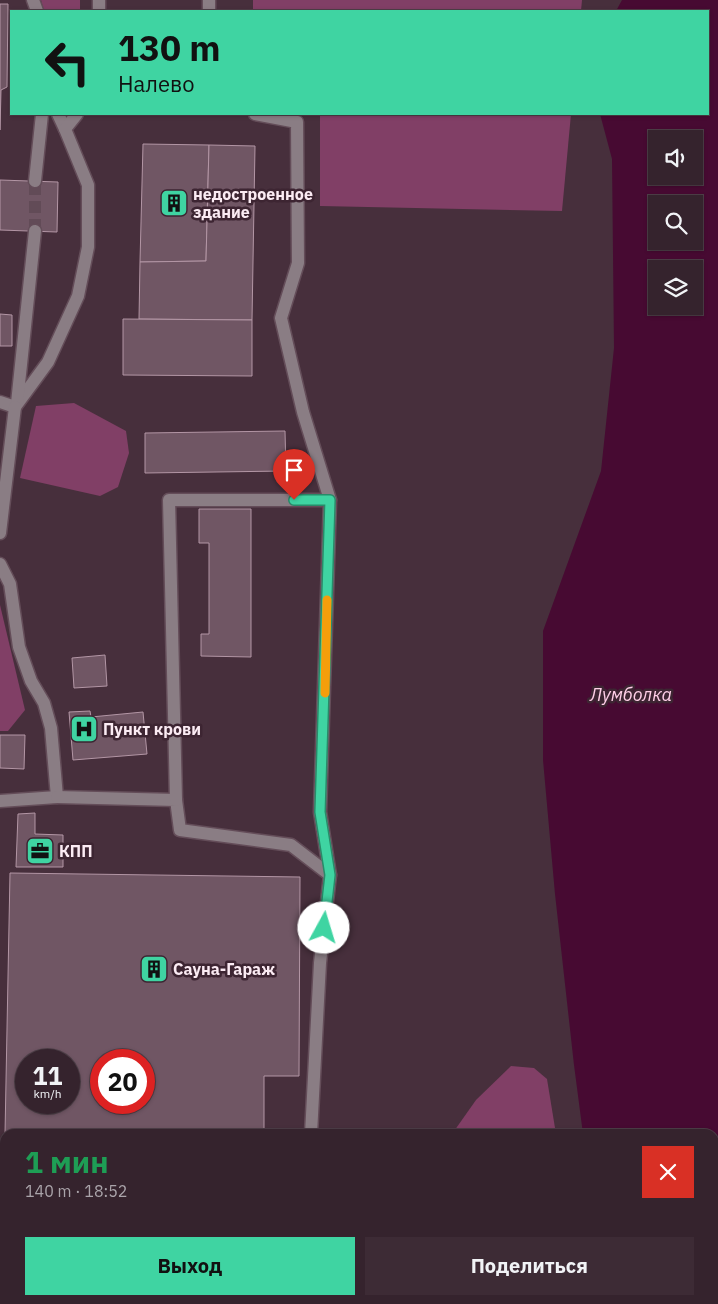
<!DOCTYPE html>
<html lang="ru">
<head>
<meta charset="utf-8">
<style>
	body { margin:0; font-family:"IBM Plex Sans",sans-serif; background:#3d2b35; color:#f1f3f6; height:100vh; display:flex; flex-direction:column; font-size:19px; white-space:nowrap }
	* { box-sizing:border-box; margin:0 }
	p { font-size:16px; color:#aaa4aa }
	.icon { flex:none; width:28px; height:28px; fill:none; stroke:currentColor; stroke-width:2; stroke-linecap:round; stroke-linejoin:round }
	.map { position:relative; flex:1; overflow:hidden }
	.panel { position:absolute; left:0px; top:1129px; width:719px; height:176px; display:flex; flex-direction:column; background:#35232d; border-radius:15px 15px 0 0; box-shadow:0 1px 4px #0004,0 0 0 1px #4f4049 }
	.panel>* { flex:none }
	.banner { position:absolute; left:10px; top:10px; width:699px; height:105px; border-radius:0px; box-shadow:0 1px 4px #0004,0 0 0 1px #4f4049; background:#3fd4a2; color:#111; overflow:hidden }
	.buttons { position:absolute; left:648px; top:130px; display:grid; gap:10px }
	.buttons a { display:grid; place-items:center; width:55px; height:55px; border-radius:0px; background:#35232d; box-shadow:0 1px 4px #0004,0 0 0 1px #4f4049; font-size:25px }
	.speed { position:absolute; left:15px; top:1049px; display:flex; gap:10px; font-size:25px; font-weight:700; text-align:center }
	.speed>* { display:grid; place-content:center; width:65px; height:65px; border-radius:50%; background:#35232d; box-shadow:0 1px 4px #0004,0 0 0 1px #4f4049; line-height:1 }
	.speed small { font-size:12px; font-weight:400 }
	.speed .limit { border:8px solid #d22; background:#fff; color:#111 }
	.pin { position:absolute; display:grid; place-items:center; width:42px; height:42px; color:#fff; margin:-51px -21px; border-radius:50% 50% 50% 0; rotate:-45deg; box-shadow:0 0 5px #0007 }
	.pin .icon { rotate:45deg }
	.me { position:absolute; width:55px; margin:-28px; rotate:6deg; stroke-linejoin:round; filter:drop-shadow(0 0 4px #0008) }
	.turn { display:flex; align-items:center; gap:18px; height:105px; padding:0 25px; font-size:22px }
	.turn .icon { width:65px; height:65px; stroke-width:2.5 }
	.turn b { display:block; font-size:35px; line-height:42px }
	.round { display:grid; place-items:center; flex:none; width:52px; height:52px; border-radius:0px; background:#3d2b35 }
	.summary { display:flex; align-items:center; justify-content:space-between; height:85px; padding:0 25px }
	h1 { font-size:30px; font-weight:800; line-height:38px; color:#1e9e55 }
	.button { display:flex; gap:10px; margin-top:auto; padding:10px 25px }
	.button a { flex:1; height:58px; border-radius:0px; background:#3fd4a2; color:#111; font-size:20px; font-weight:800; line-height:58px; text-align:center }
	.button a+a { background:#3d2b35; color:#f1f3f6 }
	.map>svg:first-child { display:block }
	.green { fill:#813f66 }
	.water { fill:#470a32; fill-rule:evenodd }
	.building { fill:#705664; stroke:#b396a5; fill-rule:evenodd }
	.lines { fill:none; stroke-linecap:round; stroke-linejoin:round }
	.minor-tunnel { stroke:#624b57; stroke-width:12; stroke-dasharray:12 6; stroke-linecap:butt }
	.minor-casing { stroke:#644d59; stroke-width:15 }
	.minor { stroke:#8a7d84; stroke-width:12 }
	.route-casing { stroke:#298a69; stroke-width:12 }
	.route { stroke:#3fd4a2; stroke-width:9 }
	.slow { stroke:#f59e0b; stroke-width:9 }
	.labels { text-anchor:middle; stroke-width:5; stroke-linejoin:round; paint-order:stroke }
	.poi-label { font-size:16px; font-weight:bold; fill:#fbebf3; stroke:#3d2532; text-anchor:start }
	.water-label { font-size:18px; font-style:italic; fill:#ffcfe8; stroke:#3d2532 }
</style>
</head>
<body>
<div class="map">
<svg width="718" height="1304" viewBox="0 0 718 1304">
	<rect width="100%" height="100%" fill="#472f3c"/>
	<g class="green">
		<path d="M41 0H80V11H44Z"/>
		<path d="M253 0H582L581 11H253Z"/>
		<path d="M320 114H571L562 211 320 206Z"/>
		<path d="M74 403 126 431 129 453 118 487 100 496 20 478 36 406Z"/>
		<path d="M0 605 25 710 8 731H0Z"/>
		<path d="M511 1066 534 1068 547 1079 556 1134H452L476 1100Z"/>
		<path d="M0 1199H5V1300H584L585 1304H0Z"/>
	</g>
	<path class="water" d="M622 0H718V1304H616L615 1300H714V1134H583L574 1065 555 894 543 760V631L601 471 614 348 612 159 600 114H708V11H616ZM656 139H694V176H656ZM656 204H694V241H656ZM656 269H694V306H656Z"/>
	<g class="building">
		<path d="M0 4H8L7 87 1 90 0 130Z"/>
		<path d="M143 144 209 145 206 261 140 262Z"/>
		<path d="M209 145 255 146 252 320 139 319 140 262 206 261Z"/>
		<path d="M0 180 58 182 57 232 0 230Z"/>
		<path d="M0 314 12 315V346H0Z"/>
		<path d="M123 319 252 320V376L123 375Z"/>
		<path d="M285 431 286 471 145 473V433Z"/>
		<path d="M199 509H251V657L201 656V634H209V543H199Z"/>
		<path d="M105 655 107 686 74 688 72 658Z"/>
		<path d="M90 711 91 717 143 712 147 754 73 760 69 712Z"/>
		<path d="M0 735H25L24 769 0 768Z"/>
		<path d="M35 813V834L63 835V867H16L18 814Z"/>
		<path d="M10 873 300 877 299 1076H264V1134H5ZM26 1060H69V1102H26ZM101 1060H144V1102H101Z"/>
	</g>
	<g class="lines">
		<path class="minor-tunnel" d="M35 231V181"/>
		<g class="minor-casing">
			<g id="minor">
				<path d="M33 0 37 11"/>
				<path d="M99 11V0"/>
				<path d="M209 11V0"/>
				<path d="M58 114 65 129"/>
				<path d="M255 114 297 122 298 263 281 318 303 412 330 500 320 812 330 875 320 963 311 1134"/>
				<path d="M35 181 42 114"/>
				<path d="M0 402 15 407 48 362 78 296 88 247V185L65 129 77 114"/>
				<path d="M17 403 35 231"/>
				<path d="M0 533 15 407"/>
				<path d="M0 564 10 584 19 647 31 681 44 703 51 728 57 797 0 801"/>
				<path d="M57 797 176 800 180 830 291 845 330 875"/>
				<path d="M176 800 169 500H330"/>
			</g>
		</g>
		<use href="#minor" class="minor"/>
	</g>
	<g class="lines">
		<g class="route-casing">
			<path id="route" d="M294 500H330L320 812 330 875 324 928"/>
		</g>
		<use href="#route" class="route"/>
		<path class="slow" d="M325 693 327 600"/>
	</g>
	<defs>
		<g id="building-square" transform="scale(1.4375)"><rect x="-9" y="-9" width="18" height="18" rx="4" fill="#3fd4a2" stroke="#3d2532"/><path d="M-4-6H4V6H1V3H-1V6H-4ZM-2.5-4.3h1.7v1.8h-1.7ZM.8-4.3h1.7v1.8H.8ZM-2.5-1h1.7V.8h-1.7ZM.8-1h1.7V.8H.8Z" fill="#111"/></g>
		<g id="hospital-square" transform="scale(1.4375)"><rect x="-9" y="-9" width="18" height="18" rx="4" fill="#3fd4a2" stroke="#3d2532"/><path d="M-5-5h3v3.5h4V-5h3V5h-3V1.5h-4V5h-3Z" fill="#111"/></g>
		<g id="office-square" transform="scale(1.4375)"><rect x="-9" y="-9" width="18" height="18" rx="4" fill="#3fd4a2" stroke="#3d2532"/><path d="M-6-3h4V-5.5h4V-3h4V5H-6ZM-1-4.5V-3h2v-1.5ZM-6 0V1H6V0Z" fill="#111"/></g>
	</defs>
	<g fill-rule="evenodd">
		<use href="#building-square" x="174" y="203"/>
		<use href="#hospital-square" x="84" y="729"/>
		<use href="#office-square" x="40" y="851"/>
		<use href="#building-square" x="154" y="969"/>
	</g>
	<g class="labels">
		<g class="poi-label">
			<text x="193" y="200">недостроенное<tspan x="193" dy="18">здание</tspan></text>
			<text x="103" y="735">Пункт крови</text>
			<text x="59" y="857">КПП</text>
			<text x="173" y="975">Сауна-Гараж</text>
		</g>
		<g class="water-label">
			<text x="631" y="701">Лумболка</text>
		</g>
	</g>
</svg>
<div class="buttons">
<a><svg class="icon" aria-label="sound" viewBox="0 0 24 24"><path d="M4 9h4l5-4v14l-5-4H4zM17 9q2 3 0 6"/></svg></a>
<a><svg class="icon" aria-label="search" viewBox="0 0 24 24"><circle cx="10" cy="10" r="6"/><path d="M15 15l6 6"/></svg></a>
<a><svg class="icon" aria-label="layers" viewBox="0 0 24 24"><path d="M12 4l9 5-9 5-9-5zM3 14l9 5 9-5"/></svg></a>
</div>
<div class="speed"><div>11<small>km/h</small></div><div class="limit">20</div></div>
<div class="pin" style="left:294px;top:500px;background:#d93025"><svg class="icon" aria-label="arrive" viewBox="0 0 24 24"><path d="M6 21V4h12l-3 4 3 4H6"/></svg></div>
<svg class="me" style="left:324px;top:928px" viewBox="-20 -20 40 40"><circle r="19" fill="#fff"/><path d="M0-13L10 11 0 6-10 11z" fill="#3fd4a2"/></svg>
<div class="banner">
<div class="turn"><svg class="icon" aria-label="left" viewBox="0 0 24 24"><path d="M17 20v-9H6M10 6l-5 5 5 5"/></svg><div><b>130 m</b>Налево</div></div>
</div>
<section class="panel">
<div class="summary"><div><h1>1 мин</h1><p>140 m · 18:52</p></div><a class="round" style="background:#d93025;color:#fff"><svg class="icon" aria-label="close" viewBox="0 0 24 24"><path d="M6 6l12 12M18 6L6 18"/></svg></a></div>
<div class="button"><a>Выход</a><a>Поделиться</a></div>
</section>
</div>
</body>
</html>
